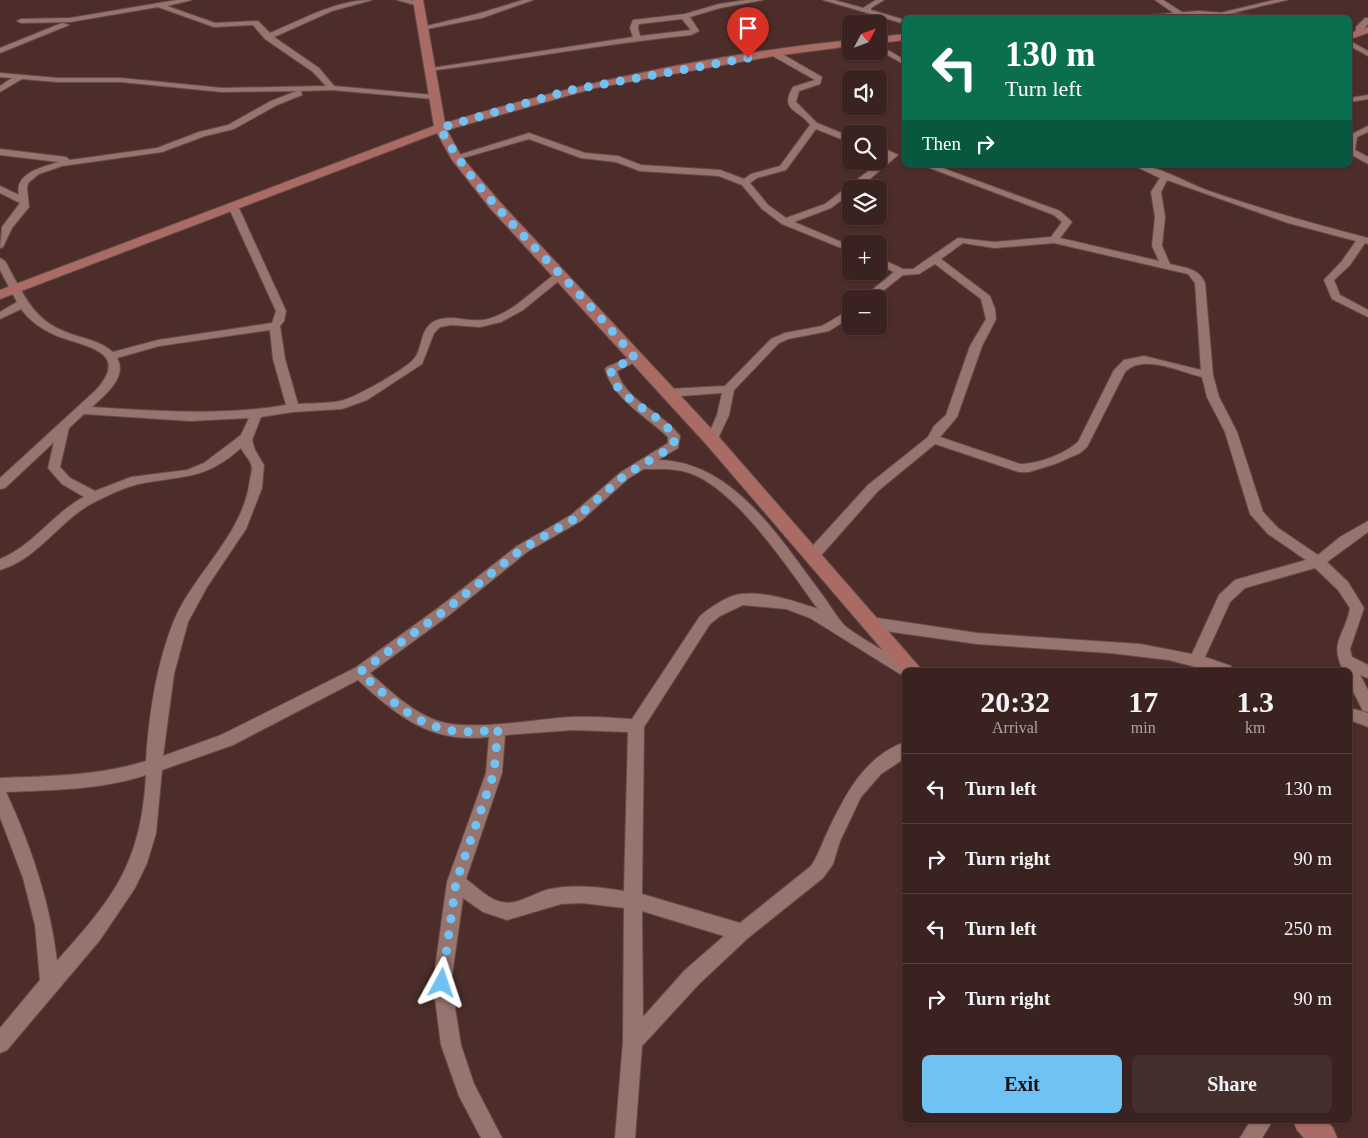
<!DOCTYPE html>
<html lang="en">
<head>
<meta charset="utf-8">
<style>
	body { margin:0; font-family:Georgia,serif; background:#442f2c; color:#f1f3f6; height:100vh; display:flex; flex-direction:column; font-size:19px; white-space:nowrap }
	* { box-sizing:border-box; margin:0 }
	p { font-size:16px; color:#aba4a4 }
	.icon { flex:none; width:28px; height:28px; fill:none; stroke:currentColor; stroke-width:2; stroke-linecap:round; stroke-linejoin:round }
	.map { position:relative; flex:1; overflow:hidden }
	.panel { position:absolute; left:902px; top:668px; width:450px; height:455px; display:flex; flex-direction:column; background:#39221f; border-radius:8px; box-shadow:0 1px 4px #0004,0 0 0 1px #533f3d }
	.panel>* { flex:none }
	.top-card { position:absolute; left:902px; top:15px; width:450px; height:152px; border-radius:8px; box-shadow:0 1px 4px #0004,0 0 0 1px #533f3d; background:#0b6e4f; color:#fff; overflow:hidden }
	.needle { width:32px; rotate:49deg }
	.buttons { position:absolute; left:842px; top:15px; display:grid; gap:10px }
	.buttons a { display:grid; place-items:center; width:45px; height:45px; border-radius:8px; background:#39221f; box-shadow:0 1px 4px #0004,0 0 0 1px #533f3d; font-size:25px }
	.pin { position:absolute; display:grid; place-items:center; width:42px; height:42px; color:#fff; margin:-51px -21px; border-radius:50% 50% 50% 0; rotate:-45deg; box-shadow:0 0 5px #0007 }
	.pin .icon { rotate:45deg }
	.me { position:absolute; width:55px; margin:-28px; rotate:5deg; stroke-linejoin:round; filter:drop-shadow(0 0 4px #0008) }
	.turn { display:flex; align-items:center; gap:18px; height:105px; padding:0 20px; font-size:22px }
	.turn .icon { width:65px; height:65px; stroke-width:2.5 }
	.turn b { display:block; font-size:35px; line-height:42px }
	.then { display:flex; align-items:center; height:48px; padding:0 20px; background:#0003; gap:10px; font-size:19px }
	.eta { display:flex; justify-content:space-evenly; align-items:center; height:85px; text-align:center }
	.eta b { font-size:30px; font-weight:700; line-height:35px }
	.action { display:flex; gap:10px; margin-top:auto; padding:10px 20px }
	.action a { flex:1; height:58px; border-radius:8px; background:#70c2f4; color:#111; font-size:20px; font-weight:700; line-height:58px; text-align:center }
	.action a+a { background:#442f2c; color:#f1f3f6 }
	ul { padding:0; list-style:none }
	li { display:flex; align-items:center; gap:15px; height:70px; padding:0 20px; border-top:1px solid #533f3d }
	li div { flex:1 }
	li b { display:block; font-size:19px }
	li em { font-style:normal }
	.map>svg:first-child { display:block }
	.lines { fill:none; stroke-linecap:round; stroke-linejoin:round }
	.street-casing { stroke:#654c49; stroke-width:2 }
	.secondary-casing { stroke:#654c49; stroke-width:2 }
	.street { fill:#98746f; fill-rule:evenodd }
	.secondary { fill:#aa6b65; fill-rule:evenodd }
	.route { stroke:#70c2f4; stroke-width:9; stroke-dasharray:0 16.2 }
</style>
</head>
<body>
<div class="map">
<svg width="1368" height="1138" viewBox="0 0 1368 1138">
	<rect width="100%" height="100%" fill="#4c2d29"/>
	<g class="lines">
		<g class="street-casing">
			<g id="street">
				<path d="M177 0H192L167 6 215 23 258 21 270 33C303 19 336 0 372 0L332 11 274 37 319 68 334 86 433 95 437 97 433 99 332 90 301 91 302 95 277 105 234 129 205 136 162 152 62 166 39 174 28 183 27 188 29 207 12 228 3 247 0 248 2 227 20 203 0 193V186L19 195C14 173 42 167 59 162L0 155V149L66 157 70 160 157 148 199 132 228 125 271 101 297 91 222 92 121 82H58L22 79 0 92V86L12 78 0 77V73L58 78H121L222 88 326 86 313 72 265 39 253 25 214 27 158 7 70 22 21 23 17 21 21 19 70 18Z"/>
				<path d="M397 0H410L423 4 419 6Z"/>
				<path d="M523 0H533L482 18 422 30 418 28 477 14Z"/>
				<path d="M746 0H763L720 8 690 17 699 31 691 35C603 44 517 60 429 71L425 69 633 37 630 28 633 20 685 14 719 4ZM682 19 691 30 640 36 638 28 639 24Z"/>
				<path d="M823 0H834L863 8 876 0H884L871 8V10L905 20V24Z"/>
				<path d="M1155 0H1163L1185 14 1178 16Z"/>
				<path d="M1274 0H1287L1220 16 1216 14Z"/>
				<path d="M1365 18H1368V24L1362 31H1356V27Z"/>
				<path d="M62 23 69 25 0 53V48Z"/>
				<path d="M1350 41 1368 51V56L1350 46Z"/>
				<path d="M879 45 905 60V65L879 50Z"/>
				<path d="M771 51H777L822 77 820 84 799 91 796 102 817 123 851 137V143L816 129 786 170 757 178 750 183 768 205 786 218 825 204 888 156 879 152V146L898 155 858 189H851V193L831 208 794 222 851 246V252L782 224 762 209 742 185 719 176 640 171 616 162 581 158 529 139 456 160 452 157 529 133 585 153 618 156 641 165 720 170 744 179 751 174 780 166 810 125C799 109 779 111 793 87L815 80 771 55Z"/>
				<path d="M1368 95V99L1350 102V98Z"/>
				<path d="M1368 126V132L1357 137 1355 150 1368 157V164L1350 154V135Z"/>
				<path d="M922 165H934L1060 211 1072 222 1060 238 1159 261 1152 246 1155 217 1151 192 1160 178 1133 165C1159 165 1184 182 1209 191 1261 209 1314 224 1368 238V244L1365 243 1350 265 1334 280 1340 295 1368 310V317L1332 299 1324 280 1342 261 1356 241 1288 223 1167 180 1161 192 1165 217 1162 246 1170 264C1185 268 1199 268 1205 283L1213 375 1219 397 1237 432 1263 512 1278 528 1318 555 1340 537 1368 521V532L1327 562 1348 582 1364 608 1350 649 1352 657 1368 665V678L1360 675 1368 690V712L1363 711 1350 685V670H1343C1329 641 1345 636 1350 608L1338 590 1315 568 1245 588 1230 602 1205 657 1231 666 1233 670H1207L1169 660 1110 653 977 644 871 629 866 627 864 623 866 619 871 617 977 633 1140 644 1192 654 1219 595 1235 580 1306 560 1268 534 1250 514 1225 432 1207 397 1202 377C1180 372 1143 353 1125 372L1087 447 1080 453 1055 464 1029 472H1019L935 444 878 491 817 560H807L805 556 807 552 868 485 928 437 934 426 946 415 970 346 986 319 981 299 935 264 919 274 903 275 873 299H861L894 272 879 265V258L903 269H913L958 238 994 242 1051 237 1062 222 1054 215ZM963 243 994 248 1054 243 1188 274 1195 283 1201 370 1144 356 1124 360 1114 370 1078 442C1064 454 1039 464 1020 464L940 437 957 417 982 346 996 319 995 309 990 296 941 259Z"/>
				<path d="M233 203 238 206 286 311 284 321 280 326 285 359 298 404C311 403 326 404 340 401 353 399 404 370 413 360 424 349 418 330 435 321 452 313 470 324 488 319 515 312 534 288 557 273H565L566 275 523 310 501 322 480 327 451 325 440 327 434 333 422 364 367 400 342 409 293 412 261 417 252 440 255 450 264 465 262 488 246 529 207 587 188 622 174 674 163 756 221 735 355 668 438 608 517 546 571 515 621 472 668 443V437C647 417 613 399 605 369L607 367 635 355 641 358 639 360 617 371C625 401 663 412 680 436L678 448 658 460C732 461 778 536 818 589 826 599 838 619 845 626 864 641 889 653 910 666L912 670H905V676L900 674 810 618 786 609 743 605 720 616 710 624 644 727 642 894 740 923 811 866C818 856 821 846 826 835 844 797 863 757 905 742V758L881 774 861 797 840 841 833 864 823 878 748 938 699 984 642 1046 635 1138H615L623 1042 624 908 582 903 561 904 507 920 483 912 463 898 451 983 461 1045 474 1084 502 1138H481L459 1096 441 1045 433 983 447 882 486 773 489 737C432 744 398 717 358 680L233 745 162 770 156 833 147 863 135 888 100 940 7 1050 0 1053V1028L40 980 35 925 23 878 0 817V778C50 776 98 776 146 761 149 715 156 666 173 623 193 573 244 535 250 479 251 475 253 468 251 464 249 459 244 454 241 448 204 481 183 475 139 484 122 488 104 497 89 505 57 524 37 559 0 570V559C33 546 53 513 84 497L62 484 48 468 54 442 5 488 0 489V478L96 390C132 350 83 347 55 335 41 329 30 321 21 309L0 319V312L17 302 0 270V258L5 261C22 291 32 320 66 332 83 339 99 340 113 352L158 340 272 323 276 311 228 206ZM270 330 273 359 286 405C221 416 157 411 92 407 105 395 128 377 117 358L159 346ZM84 414 190 421 249 418 241 435 204 463 187 470 131 477 95 491 70 478 60 467 69 428ZM644 469C659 469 675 468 690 473 738 491 788 568 818 609 795 601 765 591 741 594 728 595 710 608 700 616L632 719C612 718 591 716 571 717 534 719 472 732 438 721 412 712 390 691 370 673L448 616 527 552 581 521 629 478ZM573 730 628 732 624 891C600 887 574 884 550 889 535 892 518 906 502 902 489 900 476 886 466 879L502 773 505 735ZM146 775C141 864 114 897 57 961 50 902 31 846 6 792 54 790 100 790 146 775ZM642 911 724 936 685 970 643 1017Z"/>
				<path d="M851 309V317L829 331 788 339 779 343 734 390 729 415 716 443 712 444 706 440 717 415 722 393 668 397 662 393 668 389 725 386 771 339 785 333 822 326Z"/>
				<path d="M1350 708 1368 713V727L1350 720Z"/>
				<path d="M1251 1120H1273L1262 1138H1240Z"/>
			</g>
		</g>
		<g class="secondary-casing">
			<g id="secondary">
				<path d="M413 0H423L445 123C577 83 714 54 851 40V46L774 56 595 88 447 130 461 156 499 201 718 436 922 670H905V676L706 444 489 207 452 160 437 133 0 299V290L434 126Z"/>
				<path d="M1199 11 1252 15 1257 18H1144L1149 15Z"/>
				<path d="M1368 27V33L1350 39V33Z"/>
				<path d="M905 34V40L879 43V37Z"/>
				<path d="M1293 1120H1326L1333 1128 1337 1138H1304L1297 1130Z"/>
			</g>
		</g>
		<use href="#street" class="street"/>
		<use href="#secondary" class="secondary"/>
	</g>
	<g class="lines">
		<path class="route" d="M442 983 456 882 494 773 498 729C433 741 405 714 360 672L443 612 522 549 576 518 625 475 672 447 675 439C665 413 611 400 611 369L635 358C609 327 582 296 553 267 511 222 469 182 440 128L571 90 748 58"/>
	</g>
</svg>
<div class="buttons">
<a><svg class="needle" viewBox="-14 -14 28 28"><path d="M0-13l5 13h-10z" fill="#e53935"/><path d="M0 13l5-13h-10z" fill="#aba4a4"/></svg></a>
<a><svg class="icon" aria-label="sound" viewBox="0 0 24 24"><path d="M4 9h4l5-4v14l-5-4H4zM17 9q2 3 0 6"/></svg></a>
<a><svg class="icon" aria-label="search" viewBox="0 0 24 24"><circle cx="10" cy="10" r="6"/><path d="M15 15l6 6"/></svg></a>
<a><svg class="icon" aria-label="layers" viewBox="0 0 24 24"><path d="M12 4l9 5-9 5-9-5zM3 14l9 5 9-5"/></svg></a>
<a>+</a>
<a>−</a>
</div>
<div class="pin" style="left:748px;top:58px;background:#d93025"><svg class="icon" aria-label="arrive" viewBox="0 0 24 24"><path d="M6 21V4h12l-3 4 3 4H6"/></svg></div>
<svg class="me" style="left:442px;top:983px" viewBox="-20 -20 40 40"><path d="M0-17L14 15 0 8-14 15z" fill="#70c2f4" stroke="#fff" stroke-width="4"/></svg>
<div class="top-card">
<div class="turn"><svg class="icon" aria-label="left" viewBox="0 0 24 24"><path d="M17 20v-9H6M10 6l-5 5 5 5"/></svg><div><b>130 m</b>Turn left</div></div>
<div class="then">Then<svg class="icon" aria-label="right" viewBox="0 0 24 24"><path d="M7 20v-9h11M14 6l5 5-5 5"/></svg></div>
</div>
<section class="panel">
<div class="eta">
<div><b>20:32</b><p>Arrival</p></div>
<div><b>17</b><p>min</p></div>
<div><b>1.3</b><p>km</p></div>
</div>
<ul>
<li><svg class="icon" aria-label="left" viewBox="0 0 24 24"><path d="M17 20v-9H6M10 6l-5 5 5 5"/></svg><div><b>Turn left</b></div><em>130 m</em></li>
<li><svg class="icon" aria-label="right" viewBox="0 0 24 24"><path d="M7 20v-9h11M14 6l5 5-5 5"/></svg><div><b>Turn right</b></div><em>90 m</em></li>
<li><svg class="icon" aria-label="left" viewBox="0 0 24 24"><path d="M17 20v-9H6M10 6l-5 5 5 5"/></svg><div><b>Turn left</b></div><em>250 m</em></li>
<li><svg class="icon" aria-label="right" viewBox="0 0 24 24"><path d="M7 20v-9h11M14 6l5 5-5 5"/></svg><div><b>Turn right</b></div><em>90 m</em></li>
</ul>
<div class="action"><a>Exit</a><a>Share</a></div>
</section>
</div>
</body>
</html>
